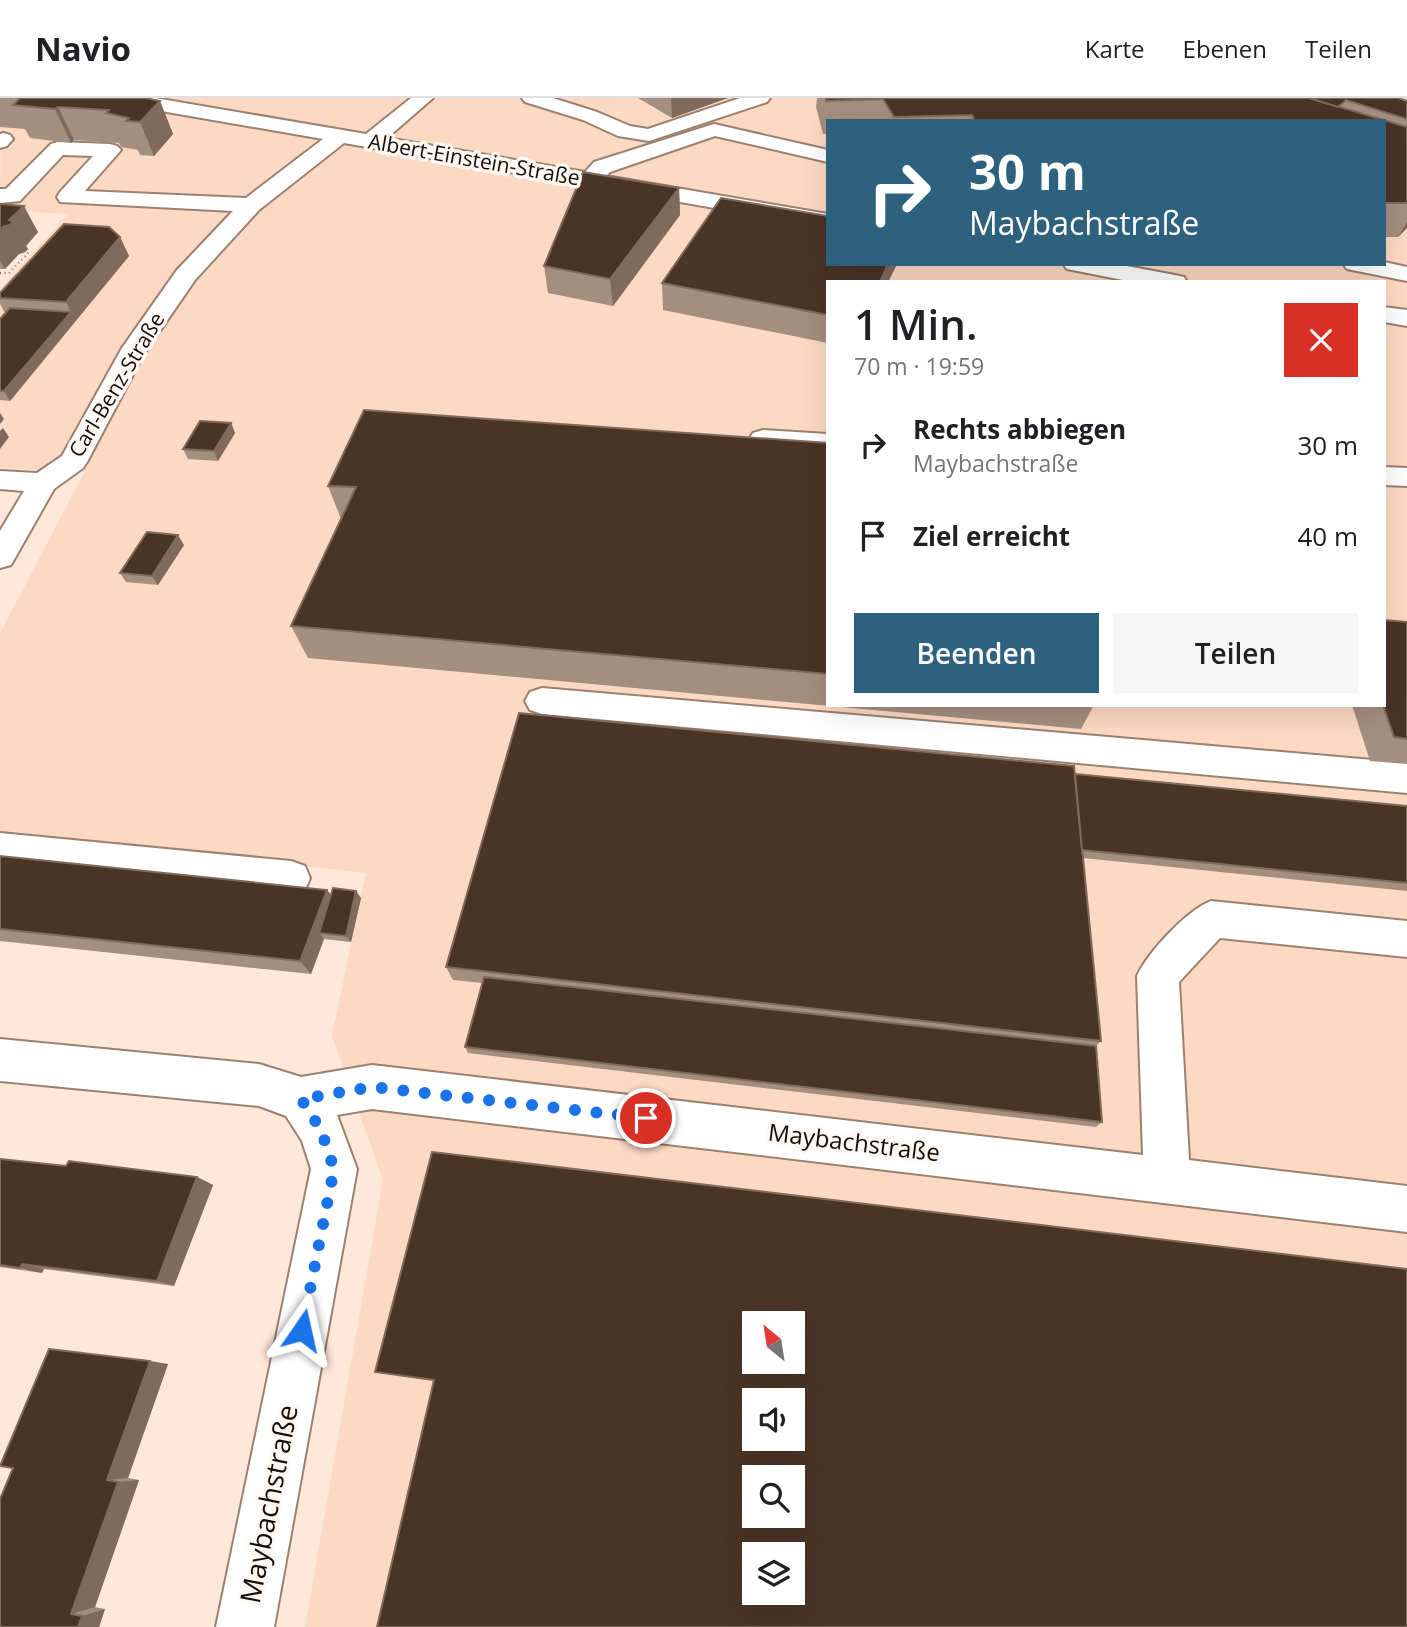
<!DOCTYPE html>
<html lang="de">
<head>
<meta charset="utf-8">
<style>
	body { margin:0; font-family:"Open Sans",sans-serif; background:#f6f6f6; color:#202124; height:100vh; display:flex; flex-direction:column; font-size:26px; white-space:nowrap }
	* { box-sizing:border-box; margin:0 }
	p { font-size:23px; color:#757577 }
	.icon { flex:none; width:38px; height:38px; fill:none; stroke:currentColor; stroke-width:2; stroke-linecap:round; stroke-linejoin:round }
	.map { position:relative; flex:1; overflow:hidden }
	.sheet { position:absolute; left:826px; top:182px; width:560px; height:427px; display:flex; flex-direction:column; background:#fff; border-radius:0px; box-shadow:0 7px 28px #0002 }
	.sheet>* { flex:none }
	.top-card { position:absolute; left:826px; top:21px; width:560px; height:147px; border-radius:0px; box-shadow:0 7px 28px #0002; background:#2d617d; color:#fff; overflow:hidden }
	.needle { width:46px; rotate:330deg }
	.tools { position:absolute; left:742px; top:1213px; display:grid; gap:14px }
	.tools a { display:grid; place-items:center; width:63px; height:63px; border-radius:0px; background:#fff; box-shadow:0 7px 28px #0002; font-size:35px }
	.pin { position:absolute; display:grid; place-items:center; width:60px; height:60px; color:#fff; margin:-30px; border:4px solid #fff; border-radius:50%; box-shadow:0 2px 7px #0007 }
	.me { position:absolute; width:77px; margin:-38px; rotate:11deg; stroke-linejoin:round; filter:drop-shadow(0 0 5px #0008) }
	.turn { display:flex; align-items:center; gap:24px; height:147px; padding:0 28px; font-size:32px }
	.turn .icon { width:91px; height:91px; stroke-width:2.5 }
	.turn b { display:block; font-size:49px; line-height:60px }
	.round { display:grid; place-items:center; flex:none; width:74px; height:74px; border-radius:0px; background:#f6f6f6 }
	.summary { display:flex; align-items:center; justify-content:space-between; height:119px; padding:0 28px }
	h1 { font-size:42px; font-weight:600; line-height:52px }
	.cta { display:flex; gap:14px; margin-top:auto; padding:14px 28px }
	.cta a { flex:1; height:80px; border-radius:0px; background:#2d617d; color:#fff; font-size:28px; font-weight:600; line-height:80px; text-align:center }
	.cta a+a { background:#f6f6f6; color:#202124 }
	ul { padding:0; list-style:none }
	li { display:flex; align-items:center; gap:21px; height:91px; padding:0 28px }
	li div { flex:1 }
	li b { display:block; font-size:26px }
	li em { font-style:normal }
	header { display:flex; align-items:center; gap:42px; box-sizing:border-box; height:98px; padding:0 35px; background:#fff; border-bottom:2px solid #e0e0e0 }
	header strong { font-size:33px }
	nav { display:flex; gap:38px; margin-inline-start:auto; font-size:24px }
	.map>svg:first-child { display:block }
	.built { fill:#fcd9c2; fill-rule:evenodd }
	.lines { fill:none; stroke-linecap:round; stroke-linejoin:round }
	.minor-casing { stroke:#9b8170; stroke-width:4 }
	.path { stroke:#86766c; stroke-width:2.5; stroke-dasharray:1 3.5; stroke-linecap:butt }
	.minor { fill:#fff; fill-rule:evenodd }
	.wall { fill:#a48e7f }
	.shaded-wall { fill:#806a5b }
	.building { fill:#4a3425; stroke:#806a5b; stroke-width:2; fill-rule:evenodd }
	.route { stroke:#1a73e8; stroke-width:12; stroke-dasharray:0 21.6 }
	.labels { text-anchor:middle; stroke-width:7; stroke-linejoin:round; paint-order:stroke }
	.far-street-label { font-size:21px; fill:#150c06; stroke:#fef9f5 }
	.street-label { font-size:24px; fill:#150c06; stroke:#fef9f5 }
	.near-street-label { font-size:28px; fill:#150c06; stroke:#fef9f5 }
</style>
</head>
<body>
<header>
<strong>Navio</strong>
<nav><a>Karte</a><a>Ebenen</a><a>Teilen</a></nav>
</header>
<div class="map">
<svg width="1407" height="1529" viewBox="0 0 1407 1529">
	<rect width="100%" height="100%" fill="#ffe8d9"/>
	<path class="built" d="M1 0H1407V1529H305L383 1082 332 938 366 775 0 734V535L85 373 0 370V191L68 116 0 112ZM828 23H1384V166H828ZM828 184H1384V607H828ZM754 1225H793V1264H754ZM754 1302H793V1340H754ZM754 1379H793V1418H754ZM754 1456H793V1494H754Z"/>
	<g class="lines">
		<g class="minor-casing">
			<g id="minor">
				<path d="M111 0H155L366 36 411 0H433L387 40 585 74 594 64 714 26 828 52V64L715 38 610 74 606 78 828 116V130L344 45 259 112 195 182 144 256 87 364 83 370 54 391 11 467 0 470V433L24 393 0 391V373L37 375 62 358 122 250 177 172 233 113 60 104 57 99 60 94 93 58 63 57 20 103 0 105V91H6L51 46 58 44 110 46 117 48 121 52 85 93 246 100 323 41 121 6 114 4Z"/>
				<path d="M522 0H553L597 14 630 28 648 31 740 0H770L767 4 649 43 618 38 583 22 525 4Z"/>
				<path d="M3 35 10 37 13 41 7 48 0 50V36Z"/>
				<path d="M1384 164 1407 169V183L1347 171 1343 166Z"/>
				<path d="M1063 166H1116L1175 177 1184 179 1187 184H1133L1067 171Z"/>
				<path d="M1384 209 1407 212V228L1384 224Z"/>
				<path d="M763 332 828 336V354L753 347 749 341 753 335Z"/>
				<path d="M1384 369 1407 370V388L1384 387Z"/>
				<path d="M542 590 1407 665V695L542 616 530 612 525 603 530 594Z"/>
				<path d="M0 735 291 763 305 768 310 780 305 792 291 797 0 767Z"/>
				<path d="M1211 803 1407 823V859L1220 840 1179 884 1189 1062 1407 1088V1134L372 1011 337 1017 357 1071 274 1529H216L311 1071 302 1043 286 1018 259 1008 0 983V941L259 966 301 979 372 967 1143 1057 1137 878C1148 854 1187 812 1211 803Z"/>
			</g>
		</g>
		<path class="path" d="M0 175H9L30 153"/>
		<use href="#minor" class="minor"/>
	</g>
	<g class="wall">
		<path d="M0 0H145L160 3 173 36 154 58 140 57 138 52 121 49 119 45 74 42 71 45 30 40 25 31 0 29Z"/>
		<path d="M638 0H728L672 20Z"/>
		<path d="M817 0H1398L1407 3V130L1398 139H1384V23H828V36H823L816 9Z"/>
		<path d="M679 90 680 117 613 208 548 195 544 168Z"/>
		<path d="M0 106 38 134 26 148 28 151 25 154 19 156 5 171H0Z"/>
		<path d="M120 139 129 158 10 303 0 302V221L5 215 0 206V195Z"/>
		<path d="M897 166 888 184H828V245L663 212 662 185Z"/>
		<path d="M231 325 235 335 218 363 188 361 183 351Z"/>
		<path d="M828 345V607H1094L1081 631 308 560 291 528 341 421 328 388Z"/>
		<path d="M184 447 158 487 126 484 120 475Z"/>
		<path d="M1407 524V666L1370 663 1352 607H1384Z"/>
		<path d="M1075 676 1407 708V793L1083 760 1101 943 1096 948 1102 1024 1096 1029 468 955 465 949 482 885 453 882 446 869Z"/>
		<path d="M0 758 327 792 331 797 356 793 361 800 351 844 324 841 311 876 0 843Z"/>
		<path d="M432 1054 434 1283 375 1274Z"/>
		<path d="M0 1061 66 1068 197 1079 213 1087 174 1188 44 1171 42 1175 0 1169Z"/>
		<path d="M168 1266 128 1380 139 1382 95 1509 105 1511 99 1529H0Z"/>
	</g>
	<g class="shaded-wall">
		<path d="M671 0H728L672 20Z"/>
		<path d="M160 3 173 36 154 58 140 24Z"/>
		<path d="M58 9 74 42 71 45 55 11Z"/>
		<path d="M679 90 680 117 613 208 610 181Z"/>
		<path d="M24 108 38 134 26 148 28 151 25 154 19 156 5 171 0 163V132Z"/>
		<path d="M1407 124V130L1398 139Z"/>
		<path d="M120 139 129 158 10 303 4 293 71 214 66 204Z"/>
		<path d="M888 166H897L888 184H880Z"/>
		<path d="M0 315 4 321 0 326Z"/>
		<path d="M231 325 235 335 218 363 214 353Z"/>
		<path d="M3 330 9 339 0 351V333Z"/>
		<path d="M178 437 184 447 158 487 152 478Z"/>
		<path d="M327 792 337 806 319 835 324 841 311 876 300 863Z"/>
		<path d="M356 793 361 800 351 844 346 838Z"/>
		<path d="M197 1079 213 1087 174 1188 157 1183Z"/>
		<path d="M22 1166 44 1171 42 1175 20 1170Z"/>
		<path d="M150 1263 168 1266 128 1380 107 1382Z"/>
		<path d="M139 1382 95 1509 71 1516 118 1384Z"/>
		<path d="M105 1511 99 1529H78L82 1518Z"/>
	</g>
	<g class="building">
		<path d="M20 0H145L160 3 140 24 126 23 129 20 106 15 109 12 58 9 55 11 13 7Z"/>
		<path d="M826 0H1310L1407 29V105H1384V23H975L972 17 894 19 883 1 826 3Z"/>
		<path d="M1309 0H1398L1407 3V21L1346 2 1338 9Z"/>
		<path d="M583 74 679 90 610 181 544 168Z"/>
		<path d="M721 100 828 118V166H888L880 184H828V217L662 185Z"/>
		<path d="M0 106 24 108 9 122 13 124 10 127 3 129 0 132Z"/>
		<path d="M64 126 109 129 120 139 66 204 0 200V195Z"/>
		<path d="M10 210 71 214 4 293H0V221Z"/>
		<path d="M364 312 828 345V576L291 528 356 389 328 388Z"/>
		<path d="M200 323 231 325 214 353 183 351Z"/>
		<path d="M147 434 178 437 152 478 120 475Z"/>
		<path d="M1384 522 1407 524V641L1394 639 1383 607H1384Z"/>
		<path d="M519 615 1074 668 1101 943 446 869Z"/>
		<path d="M1075 676 1407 708V785L1082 752Z"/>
		<path d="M0 758 327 792 300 863 0 831Z"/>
		<path d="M333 790 356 793 346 838 319 835Z"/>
		<path d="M484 879 1096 948 1102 1024 465 949Z"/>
		<path d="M432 1054 1407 1171V1529H377L434 1282 375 1274ZM754 1225H793V1264H754ZM754 1302H793V1340H754ZM754 1379H793V1418H754ZM754 1456H793V1494H754Z"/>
		<path d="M0 1061 66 1068 69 1063 197 1079 157 1183 22 1166 20 1170 0 1167Z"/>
		<path d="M49 1251 150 1263 107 1382 118 1384 71 1516 82 1518 78 1529H0V1401L13 1370 0 1368Z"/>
	</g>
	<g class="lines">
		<path class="route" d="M302 1232 334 1071 321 1032 301 1001 372 989 646 1020"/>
	</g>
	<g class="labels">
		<g class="far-street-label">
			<text transform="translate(474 62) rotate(10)" y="7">Albert-Einstein-Straße</text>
			<text transform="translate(117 287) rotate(-59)" y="7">Carl-Benz-Straße</text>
		</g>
		<g class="street-label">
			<text transform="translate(854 1045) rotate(7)" y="8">Maybachstraße</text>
		</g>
		<g class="near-street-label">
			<text transform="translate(269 1406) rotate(-79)" y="10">Maybachstraße</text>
		</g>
	</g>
</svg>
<div class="tools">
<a><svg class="needle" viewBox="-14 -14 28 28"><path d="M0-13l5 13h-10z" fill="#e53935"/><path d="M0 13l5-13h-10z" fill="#757577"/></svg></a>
<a><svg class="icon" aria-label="sound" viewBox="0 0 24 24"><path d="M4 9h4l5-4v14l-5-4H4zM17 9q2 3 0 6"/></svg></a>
<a><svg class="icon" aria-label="search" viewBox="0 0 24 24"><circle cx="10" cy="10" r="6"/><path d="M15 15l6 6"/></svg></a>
<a><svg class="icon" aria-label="layers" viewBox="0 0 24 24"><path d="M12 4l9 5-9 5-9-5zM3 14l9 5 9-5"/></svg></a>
</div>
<div class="pin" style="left:646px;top:1020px;background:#d93025"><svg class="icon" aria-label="arrive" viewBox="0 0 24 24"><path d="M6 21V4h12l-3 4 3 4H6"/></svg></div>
<svg class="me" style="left:302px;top:1232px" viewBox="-20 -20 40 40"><path d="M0-17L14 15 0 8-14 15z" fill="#1a73e8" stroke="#fff" stroke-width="4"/></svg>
<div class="top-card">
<div class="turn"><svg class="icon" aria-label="right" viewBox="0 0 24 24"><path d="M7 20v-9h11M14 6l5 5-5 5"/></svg><div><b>30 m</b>Maybachstraße</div></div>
</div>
<section class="sheet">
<div class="summary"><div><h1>1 Min.</h1><p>70 m · 19:59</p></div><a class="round" style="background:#d93025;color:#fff"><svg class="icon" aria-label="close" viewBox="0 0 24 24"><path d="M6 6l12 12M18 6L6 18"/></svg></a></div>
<ul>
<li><svg class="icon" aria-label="right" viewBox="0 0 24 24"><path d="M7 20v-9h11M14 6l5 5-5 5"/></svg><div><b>Rechts abbiegen</b><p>Maybachstraße</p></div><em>30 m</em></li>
<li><svg class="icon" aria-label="arrive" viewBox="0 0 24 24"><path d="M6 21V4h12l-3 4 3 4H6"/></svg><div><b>Ziel erreicht</b></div><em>40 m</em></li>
</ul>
<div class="cta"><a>Beenden</a><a>Teilen</a></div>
</section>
</div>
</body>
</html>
